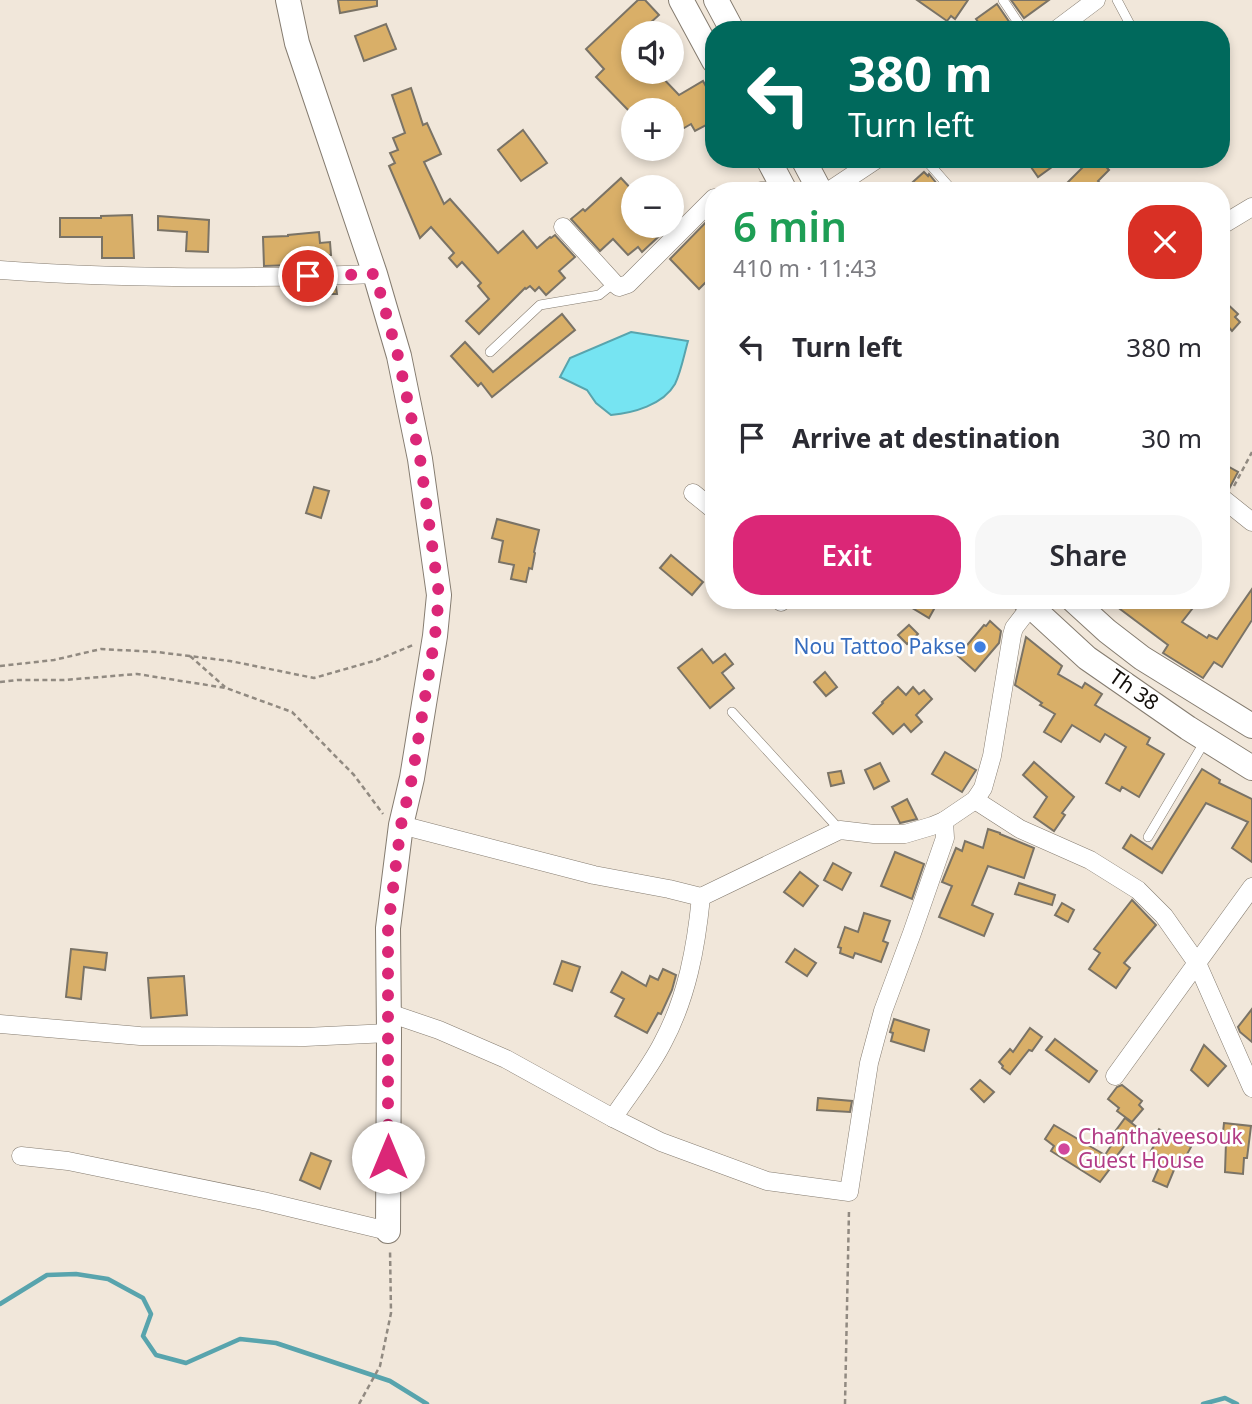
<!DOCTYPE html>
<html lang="en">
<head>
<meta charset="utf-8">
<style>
	body { margin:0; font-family:"Noto Sans",sans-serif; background:#f7f7f7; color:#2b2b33; height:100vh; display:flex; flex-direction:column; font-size:26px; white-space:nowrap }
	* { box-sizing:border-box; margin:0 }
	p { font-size:23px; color:#7c7c81 }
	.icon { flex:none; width:38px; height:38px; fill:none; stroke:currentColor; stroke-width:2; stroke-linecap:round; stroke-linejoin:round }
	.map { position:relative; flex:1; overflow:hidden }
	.drawer { position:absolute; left:705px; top:182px; width:525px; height:427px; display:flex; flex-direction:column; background:#fff; border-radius:28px; box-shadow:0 4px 10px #0003 }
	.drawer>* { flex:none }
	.banner { position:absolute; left:705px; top:21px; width:525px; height:147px; border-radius:28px; box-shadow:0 4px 10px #0003; background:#00695c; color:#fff; overflow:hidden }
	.tools { position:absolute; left:621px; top:21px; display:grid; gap:14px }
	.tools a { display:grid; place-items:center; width:63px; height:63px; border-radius:50%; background:#fff; box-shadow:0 4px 10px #0003; font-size:35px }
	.pin { position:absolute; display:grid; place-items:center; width:60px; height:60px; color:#fff; margin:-30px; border:4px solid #fff; border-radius:50%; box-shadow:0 2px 7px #0007 }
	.me { position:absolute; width:77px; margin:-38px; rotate:0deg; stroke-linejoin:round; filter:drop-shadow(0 0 5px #0008) }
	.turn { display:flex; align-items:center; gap:24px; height:147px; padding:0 28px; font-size:32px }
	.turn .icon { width:91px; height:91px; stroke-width:2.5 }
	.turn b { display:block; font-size:49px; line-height:60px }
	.round { display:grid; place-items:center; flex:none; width:74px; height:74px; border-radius:28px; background:#f7f7f7 }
	.summary { display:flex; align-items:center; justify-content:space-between; height:119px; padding:0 28px }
	h1 { font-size:42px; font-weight:600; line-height:52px; color:#1e9e55 }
	.action { display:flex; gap:14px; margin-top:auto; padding:14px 28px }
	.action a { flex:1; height:80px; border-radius:28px; background:#db2777; color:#fff; font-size:28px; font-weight:600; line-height:80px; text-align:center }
	.action a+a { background:#f7f7f7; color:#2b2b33 }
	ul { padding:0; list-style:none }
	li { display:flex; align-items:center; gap:21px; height:91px; padding:0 28px }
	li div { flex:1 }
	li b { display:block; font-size:26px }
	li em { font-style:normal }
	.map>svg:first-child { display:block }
	.water { fill:#76e4f2; stroke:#58a4ad; stroke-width:2 }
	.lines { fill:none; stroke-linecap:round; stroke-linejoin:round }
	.stream { stroke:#58a4ad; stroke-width:4.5 }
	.building { fill:#d9af68; stroke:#7a7366; stroke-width:2 }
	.lane-casing { stroke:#857c70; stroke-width:10 }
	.street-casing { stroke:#857c70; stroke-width:19 }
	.secondary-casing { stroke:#857c70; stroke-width:26 }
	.path { stroke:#918a81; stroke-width:2.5; stroke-dasharray:5 3.5; stroke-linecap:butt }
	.lane { stroke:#fff; stroke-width:9 }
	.street { stroke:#fff; stroke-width:18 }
	.secondary { stroke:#fff; stroke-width:24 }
	.route { stroke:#db2777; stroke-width:12; stroke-dasharray:0 21.6 }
	.shop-dot { fill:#3f7fe0; stroke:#fff; stroke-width:2.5 }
	.hotel-dot { fill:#d1479c; stroke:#fff; stroke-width:2.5 }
	.labels { text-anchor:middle; stroke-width:5; stroke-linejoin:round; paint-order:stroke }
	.shop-label { font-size:21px; fill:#366cbe; stroke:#fff; text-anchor:end }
	.street-label { font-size:21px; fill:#130f0b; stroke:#fff }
	.hotel-label { font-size:21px; fill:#b23c85; stroke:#fff; text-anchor:start }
</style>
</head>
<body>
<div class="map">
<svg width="1252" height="1404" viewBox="0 0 1252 1404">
	<rect width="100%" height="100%" fill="#f1e7da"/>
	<path class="water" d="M631 332 688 341C684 355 681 372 675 384 663 405 633 413 611 415L596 403 587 390 560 377 570 358Z"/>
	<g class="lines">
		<g class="stream">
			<path d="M0 1304 47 1275 76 1274 108 1279 143 1298 151 1314 143 1336 156 1355 186 1363 240 1339 276 1343 390 1381 427 1404"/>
			<path d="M1203 1404 1225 1398 1237 1404"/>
		</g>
	</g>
	<g class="building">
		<path d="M338 0H377V6L340 13Z"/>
		<path d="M638 0H645L659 15 639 33H634V72H657L679 95 703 81 714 101V121L695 131 691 124 672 135V110H662L657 101 648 110H628L596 77 604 69 586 49Z"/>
		<path d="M917 0H968L955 19 951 16 947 21Z"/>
		<path d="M1011 0H1049L1024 18Z"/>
		<path d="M997 4 1012 26 1008 30H984L976 19Z"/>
		<path d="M386 24 396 49 364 61 355 36Z"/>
		<path d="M411 88 423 125 427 123 441 154 424 162 444 204 450 199 498 253 523 231 537 248 550 237 551 238 555 235 575 257 559 271 565 278 546 295 539 287 535 291 530 286 526 289 525 288 479 334 466 321 489 299 478 286 481 283 462 262 457 267 449 258 454 253 431 227 420 238 389 166 395 163 390 153 398 150 393 138 405 133 392 95Z"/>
		<path d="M523 130 547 163 521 181 498 150Z"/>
		<path d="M1042 159H1063L1038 177 1031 167Z"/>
		<path d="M1091 159H1099L1109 170 1098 181 1107 191H1076L1068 182Z"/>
		<path d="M924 172 928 176 929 174 937 184 930 191H903Z"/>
		<path d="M621 178 634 192V226H670L642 252 638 247 628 255 613 239 600 251 571 219 583 209 585 211Z"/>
		<path d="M714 214V274L699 289 670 259Z"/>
		<path d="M132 215 134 258H102V237H60V218H101V216Z"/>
		<path d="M158 216 209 220 208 252 186 251 187 232 158 230Z"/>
		<path d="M319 232 320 243 330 242 331 255H321L322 264 264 266 263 237 288 236V235Z"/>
		<path d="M336 287 337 294H297V288Z"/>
		<path d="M1222 299 1238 314 1235 317 1240 322 1232 331 1227 325 1222 330Z"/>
		<path d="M562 314 575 330 492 397 481 383 478 386 451 356 465 342 493 372Z"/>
		<path d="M1222 463 1238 472 1229 489 1222 487Z"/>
		<path d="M314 487 329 491 321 518 306 513Z"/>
		<path d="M497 519 539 530 534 552 535 553 532 569 529 568 526 582 511 579 514 565 499 562 503 541 492 538Z"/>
		<path d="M671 555 703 582 692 595 660 568Z"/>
		<path d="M1252 589V620L1222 667 1214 662 1203 678 1163 653 1168 645 1108 600H1137L1144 606 1148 600H1199L1182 622 1207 638 1209 635 1217 639Z"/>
		<path d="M899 600H939L929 618Z"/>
		<path d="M990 621 1001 631 999 643 975 671 958 656 984 625 986 626Z"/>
		<path d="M909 625 918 634 907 644 898 635Z"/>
		<path d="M1026 637 1062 666 1058 674 1082 688 1085 683 1102 694 1095 705 1150 738 1147 744 1164 754 1139 797 1122 787 1120 791 1106 783 1126 747 1105 734 1100 742 1072 725 1061 742 1044 732 1055 714 1040 705 1042 703 1015 685Z"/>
		<path d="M702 649 713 663 725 654 733 664 722 673 734 688 710 708 678 668Z"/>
		<path d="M825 672 837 687 826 696 814 682Z"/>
		<path d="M898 687 906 695 913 687 919 694 924 690 932 699 916 715 922 722 911 732 904 724 893 734 873 713 883 703 882 702Z"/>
		<path d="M945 752 976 770 962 792 932 774Z"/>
		<path d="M1034 762 1074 797 1062 813 1065 815 1054 831 1034 817 1047 797 1023 775Z"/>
		<path d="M880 763 889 781 874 789 865 770Z"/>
		<path d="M1202 769 1220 780 1219 783 1252 799V862L1232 848 1248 822 1206 803 1162 873 1123 848 1131 835 1152 849Z"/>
		<path d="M841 771 844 783 831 786 828 773Z"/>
		<path d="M907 799 917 819 900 823 892 807Z"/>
		<path d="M988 829 1000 833V834L1034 848 1024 878 988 866 972 905 993 914 984 936 939 917 952 886 942 882 956 848 962 851 965 841 983 848Z"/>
		<path d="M895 852 924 864 912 899 881 886Z"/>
		<path d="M833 863 851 873 842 890 824 880Z"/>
		<path d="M800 872 818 886 803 906 784 892Z"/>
		<path d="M1019 883 1055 895 1052 905 1015 894Z"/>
		<path d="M1132 900 1156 925 1124 963 1130 968 1116 988 1089 969 1100 953 1094 949Z"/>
		<path d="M1062 903 1074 910 1068 922 1055 915Z"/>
		<path d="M864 913 890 921 883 941 888 943 881 962 855 953 853 958 840 953 841 948 838 947 845 927 858 932Z"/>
		<path d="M71 949 107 953 105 970 84 967 81 999 66 997Z"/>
		<path d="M795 949 816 963 807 976 786 962Z"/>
		<path d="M562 961 580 967 572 991 554 984Z"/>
		<path d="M663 969 676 975 672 990 661 1014 658 1013 647 1033 615 1016 624 999 611 992 622 972 646 986 650 976 658 980Z"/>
		<path d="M184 976 187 1015 151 1018 148 978Z"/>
		<path d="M1252 1009V1042L1240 1032 1238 1027Z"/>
		<path d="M894 1019 929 1030 924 1051 891 1041 893 1033 890 1032Z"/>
		<path d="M1030 1028 1042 1037 1032 1051 1029 1050 1010 1074 1002 1068 1003 1066 999 1062 1010 1049 1013 1052Z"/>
		<path d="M1055 1039 1097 1071 1089 1082 1046 1050Z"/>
		<path d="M1204 1045 1226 1066 1208 1086 1191 1070Z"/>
		<path d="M980 1080 994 1092 984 1102 971 1089Z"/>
		<path d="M1122 1085 1142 1101 1139 1105 1143 1109 1132 1122 1117 1111 1119 1108 1108 1099 1117 1087Z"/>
		<path d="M818 1098 852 1101 850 1112 817 1110Z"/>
		<path d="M1125 1118 1138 1128 1113 1161 1115 1162 1100 1182 1051 1151 1054 1146 1045 1139 1054 1125 1105 1155 1118 1135 1114 1133Z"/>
		<path d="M1224 1123 1251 1126 1247 1158H1244L1243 1174 1225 1172 1226 1142H1222Z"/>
		<path d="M1159 1129 1191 1147 1180 1167 1176 1165 1167 1187 1153 1181 1163 1158 1151 1151 1155 1144 1152 1142Z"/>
		<path d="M311 1153 331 1161 320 1189 300 1180Z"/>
	</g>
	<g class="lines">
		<g class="lane-casing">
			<g id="lane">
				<path d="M1003 0 1023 30"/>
				<path d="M1117 0 1133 30"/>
				<path d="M925 159 953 191"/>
				<path d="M490 352 540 305 599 295 614 283"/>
				<path d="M732 712 840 830"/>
				<path d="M1148 837 1205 741"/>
			</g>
		</g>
		<g class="street-casing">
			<g id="street">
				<path d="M1056 30 1096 0"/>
				<path d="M761 191 785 190"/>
				<path d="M829 191 877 159"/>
				<path d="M1222 225 1252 207"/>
				<path d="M563 227 614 283 619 287 628 284 714 198"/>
				<path d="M0 270C124 279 250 279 375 274"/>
				<path d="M693 493 714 510"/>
				<path d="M1222 498 1252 522"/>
				<path d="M781 602 783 600"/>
				<path d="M975 800 1020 829 1090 860 1138 890 1164 916 1197 963 1252 1088"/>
				<path d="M401 825 594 875 669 889 701 897 840 830 874 834H905L932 826 944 821 975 800 983 788 992 756 1012 635 1014 628 1030 607"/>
				<path d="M389 1013 439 1030 506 1059 613 1118C629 1094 650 1068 663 1042 687 997 696 948 701 897"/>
				<path d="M0 1024 140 1036 305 1037 389 1033"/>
				<path d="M1115 1076 1252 887"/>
				<path d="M613 1118 661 1142 767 1181 849 1192 869 1063 883 1011 912 933 945 838 944 821"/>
				<path d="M21 1156 68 1161 263 1201 388 1231"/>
			</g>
		</g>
		<g class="secondary-casing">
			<g id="secondary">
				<path d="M288 0 297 43 375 274 399 356 420 459 439 595 435 636 412 778 401 825 388 928 389 1033 388 1231"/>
				<path d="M681 0 714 61"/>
				<path d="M716 0 732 30"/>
				<path d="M768 159 785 191"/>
				<path d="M803 159 820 191"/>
				<path d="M1024 600 1087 658 1188 728 1252 768"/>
				<path d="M1073 600 1107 631 1142 658 1252 726"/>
			</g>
		</g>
		<g class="path">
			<path d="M1234 486 1252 452"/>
			<path d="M190 656 225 687"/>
			<path d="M0 666 54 660 101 649 157 652 230 661 314 678 377 660 413 645"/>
			<path d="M0 682 17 680H64L137 674 226 688 292 712 354 775 383 814"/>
			<path d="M359 1404 380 1366 391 1313 390 1249"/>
			<path d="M845 1404 849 1210"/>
		</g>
		<use href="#lane" class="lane"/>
		<use href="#street" class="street"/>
		<use href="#secondary" class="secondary"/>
	</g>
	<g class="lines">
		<path class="route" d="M308 276 375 274 398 356 420 458 439 595 435 636 412 778 401 825 388 928V1157"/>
	</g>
	<circle class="shop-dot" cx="980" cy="647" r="7"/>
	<circle class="hotel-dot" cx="1064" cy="1149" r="7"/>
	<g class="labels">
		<g class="shop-label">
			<text x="966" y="654">Nou Tattoo Pakse</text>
		</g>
		<g class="street-label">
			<text transform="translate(1134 690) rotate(35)" y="7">Th 38</text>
		</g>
		<g class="hotel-label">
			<text x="1078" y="1144">Chanthaveesouk<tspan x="1078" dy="24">Guest House</tspan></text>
		</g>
	</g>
</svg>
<div class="tools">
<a><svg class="icon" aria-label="sound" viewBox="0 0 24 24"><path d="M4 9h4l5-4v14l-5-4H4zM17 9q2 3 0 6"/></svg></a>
<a>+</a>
<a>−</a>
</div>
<div class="pin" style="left:308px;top:276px;background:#d93025"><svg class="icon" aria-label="arrive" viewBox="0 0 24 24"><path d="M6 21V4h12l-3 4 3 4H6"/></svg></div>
<svg class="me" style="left:388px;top:1157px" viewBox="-20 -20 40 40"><circle r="19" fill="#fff"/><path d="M0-13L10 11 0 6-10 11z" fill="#db2777"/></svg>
<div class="banner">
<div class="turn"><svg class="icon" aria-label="left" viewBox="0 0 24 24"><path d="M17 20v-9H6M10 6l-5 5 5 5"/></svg><div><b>380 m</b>Turn left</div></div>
</div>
<section class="drawer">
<div class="summary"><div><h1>6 min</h1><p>410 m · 11:43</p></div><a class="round" style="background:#d93025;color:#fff"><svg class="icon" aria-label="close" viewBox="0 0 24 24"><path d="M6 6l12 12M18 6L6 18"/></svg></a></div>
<ul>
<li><svg class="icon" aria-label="left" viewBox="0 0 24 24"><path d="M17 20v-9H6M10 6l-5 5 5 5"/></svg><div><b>Turn left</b></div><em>380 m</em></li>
<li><svg class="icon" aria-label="arrive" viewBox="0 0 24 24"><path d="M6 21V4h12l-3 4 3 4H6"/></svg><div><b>Arrive at destination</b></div><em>30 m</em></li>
</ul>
<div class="action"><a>Exit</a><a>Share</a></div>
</section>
</div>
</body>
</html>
